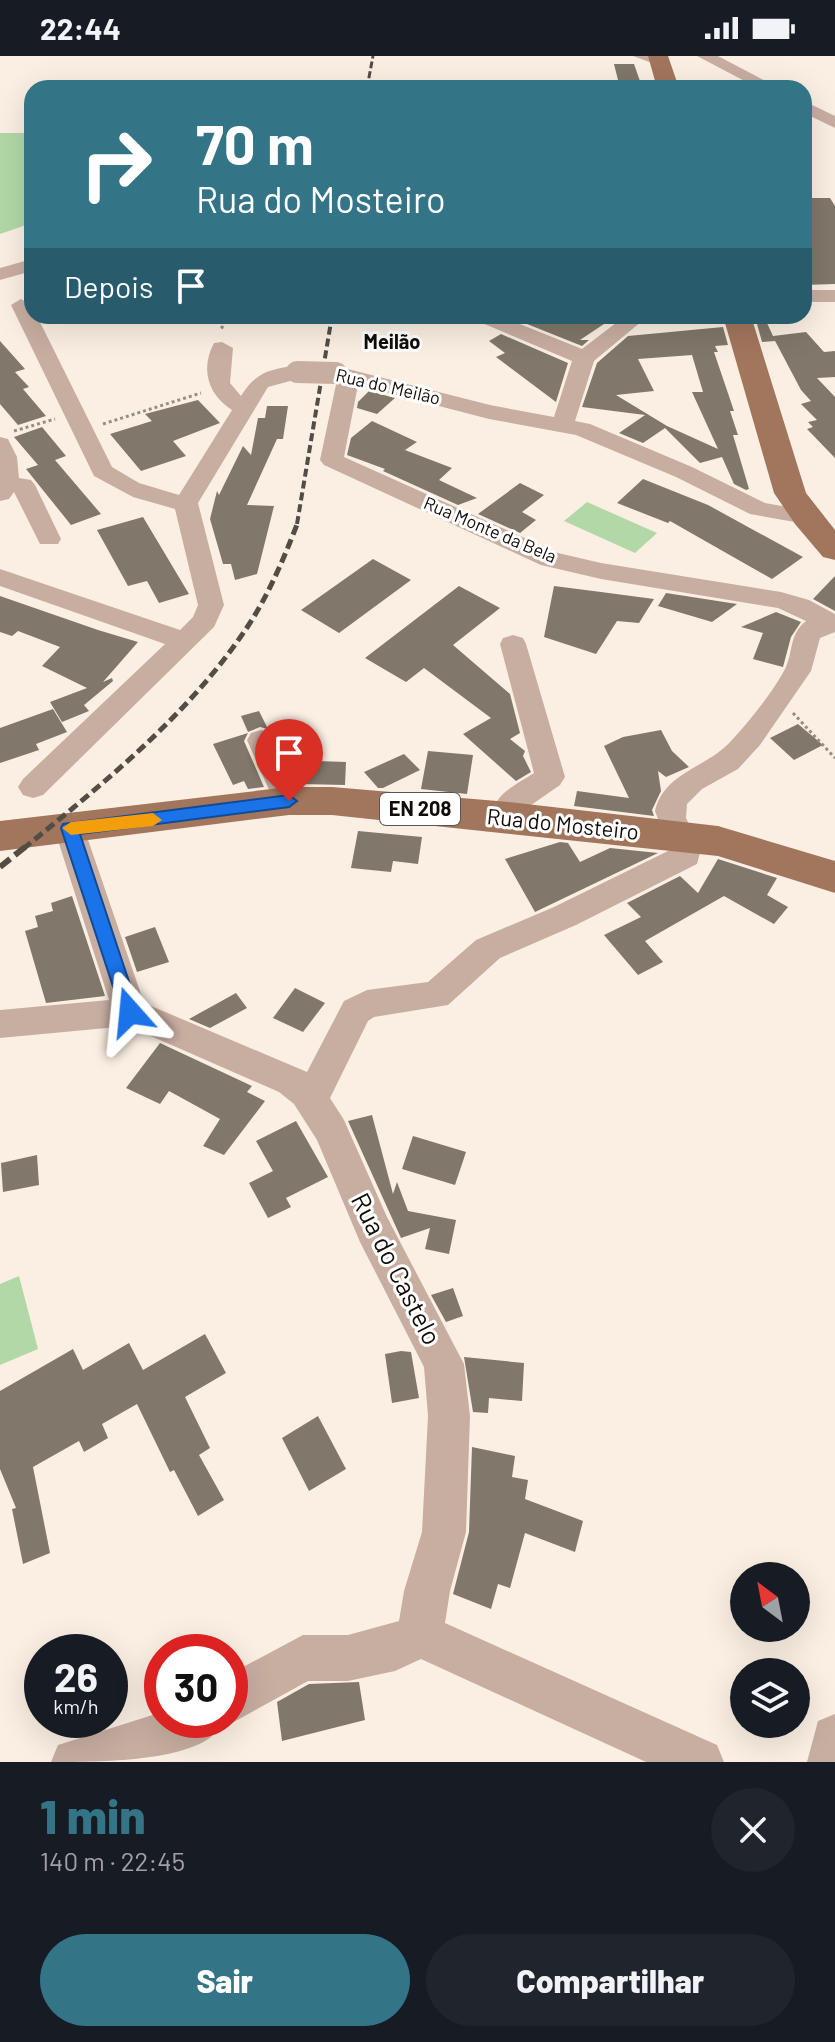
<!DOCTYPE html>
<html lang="pt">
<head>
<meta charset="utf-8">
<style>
	body { margin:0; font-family:Barlow,sans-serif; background:#20242c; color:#f1f3f6; height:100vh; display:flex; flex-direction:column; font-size:30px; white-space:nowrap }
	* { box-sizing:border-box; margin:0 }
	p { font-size:26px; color:#9ea1a6 }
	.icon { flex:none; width:44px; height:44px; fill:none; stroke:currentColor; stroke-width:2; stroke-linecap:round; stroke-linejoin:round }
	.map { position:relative; height:1706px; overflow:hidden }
	.panel { display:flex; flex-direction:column; background:#171b24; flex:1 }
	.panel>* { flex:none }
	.banner { position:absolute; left:24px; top:24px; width:788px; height:244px; border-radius:24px; box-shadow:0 8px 32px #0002; background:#337487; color:#fff; overflow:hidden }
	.needle { width:52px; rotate:328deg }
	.tools { position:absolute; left:730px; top:1506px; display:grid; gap:16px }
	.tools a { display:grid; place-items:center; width:80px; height:80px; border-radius:50%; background:#171b24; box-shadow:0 8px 32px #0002; font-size:40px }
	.speed { position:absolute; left:24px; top:1578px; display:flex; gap:16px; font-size:40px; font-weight:700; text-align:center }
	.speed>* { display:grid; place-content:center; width:104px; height:104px; border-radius:50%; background:#171b24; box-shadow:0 8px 32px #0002; line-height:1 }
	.speed small { font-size:20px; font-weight:400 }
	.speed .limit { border:12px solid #d22; background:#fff; color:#111 }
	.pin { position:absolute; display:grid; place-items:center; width:68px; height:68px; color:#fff; margin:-82px -34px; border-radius:50% 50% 50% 0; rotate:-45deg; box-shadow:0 0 8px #0007 }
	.pin .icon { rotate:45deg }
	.me { position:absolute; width:88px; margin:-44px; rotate:342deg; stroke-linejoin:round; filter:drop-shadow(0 0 6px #0008) }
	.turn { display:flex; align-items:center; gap:28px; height:168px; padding:0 40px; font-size:36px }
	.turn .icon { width:104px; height:104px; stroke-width:2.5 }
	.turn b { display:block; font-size:56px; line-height:68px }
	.then { display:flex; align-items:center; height:76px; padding:0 40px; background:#0003; gap:16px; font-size:30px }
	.round { display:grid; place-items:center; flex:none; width:84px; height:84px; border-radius:42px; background:#20242c }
	.headline { display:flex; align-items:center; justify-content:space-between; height:136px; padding:0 40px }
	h1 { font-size:48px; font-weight:800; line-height:60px; color:#337487 }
	.primary-button { display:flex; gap:16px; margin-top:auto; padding:16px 40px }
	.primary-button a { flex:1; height:92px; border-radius:48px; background:#337487; color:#fff; font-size:32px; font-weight:800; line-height:92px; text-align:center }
	.primary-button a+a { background:#20242c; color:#f1f3f6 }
	.status { display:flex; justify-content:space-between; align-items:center; height:56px; padding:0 40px; background:#171b24; direction:ltr }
	.status svg { height:22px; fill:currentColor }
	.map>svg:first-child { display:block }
	.green { fill:#b2d8a7 }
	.building { fill:#81776b; fill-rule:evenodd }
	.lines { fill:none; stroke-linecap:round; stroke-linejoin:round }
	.path { stroke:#968e85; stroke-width:3; stroke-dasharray:3 3; stroke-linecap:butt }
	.minor { fill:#c8aea1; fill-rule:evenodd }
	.major { fill:#a2765d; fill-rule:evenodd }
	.rail-far3 { stroke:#534d46; stroke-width:3; stroke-dasharray:7 3; stroke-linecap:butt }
	.rail-far2 { stroke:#534d46; stroke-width:4; stroke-dasharray:8 4; stroke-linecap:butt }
	.rail-far1 { stroke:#534d46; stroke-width:5; stroke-dasharray:10 5; stroke-linecap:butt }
	.rail { stroke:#534d46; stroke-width:6; stroke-dasharray:13 6; stroke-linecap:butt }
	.minor-bridge { stroke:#c8aea1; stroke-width:22 }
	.route { fill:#1a73e8; stroke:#114b97; stroke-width:2 }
	.slow { fill:#f59e0b }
	.labels { text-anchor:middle; stroke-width:6; stroke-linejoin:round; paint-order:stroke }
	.far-street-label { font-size:18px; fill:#100d08; stroke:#fff }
	.far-neighbourhood-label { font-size:20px; font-weight:bold; fill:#100d08; stroke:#fff }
	.shield { fill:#fff; stroke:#585652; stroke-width:2 }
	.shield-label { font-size:20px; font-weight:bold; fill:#100d08 }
	.street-label { font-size:22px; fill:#100d08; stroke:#fff }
	.near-street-label { font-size:26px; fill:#100d08; stroke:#fff }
</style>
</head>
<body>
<div class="status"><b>22:44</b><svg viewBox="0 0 49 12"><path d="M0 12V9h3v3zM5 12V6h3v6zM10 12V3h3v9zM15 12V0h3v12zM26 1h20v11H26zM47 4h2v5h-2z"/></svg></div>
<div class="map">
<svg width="835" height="1706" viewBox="0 0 835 1706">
	<rect width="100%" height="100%" fill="#fbefe3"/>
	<g class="green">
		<path d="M0 77H32V167L0 178Z"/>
		<path d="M587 446 657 477 635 497 564 465Z"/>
		<path d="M19 1220 38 1293 0 1309V1228Z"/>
	</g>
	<g class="building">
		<path d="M614 8H634L641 28H619Z"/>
		<path d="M804 142H830L835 150V228L804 229Z"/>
		<path d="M531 260H616L580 284H589L582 290 522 266Z"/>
		<path d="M767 267 773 280 806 276 824 296 835 295V321L817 322 835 341V402L807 373 813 371 808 366 817 364 801 348 811 345 801 334 773 281 775 285 762 286 757 268Z"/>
		<path d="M723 271 728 289 715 290 718 296H714L734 355H730L738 379H733L749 433 746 434 734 428 722 401 700 407 665 372 643 387 619 377 645 359 582 351 597 307 628 280ZM692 299 703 336H692L718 393 667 370 616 339 654 335 638 303Z"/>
		<path d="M501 278 568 307 556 346 496 301 505 297 489 285Z"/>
		<path d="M0 285 25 313 15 316 29 331 23 333 46 360 18 369 0 348Z"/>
		<path d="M369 335 395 342 377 358 357 352 358 346Z"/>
		<path d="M198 344 220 367 173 385 186 400 141 415 110 378 152 365 145 358Z"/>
		<path d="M267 350H288L283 383H277L247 449 274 450 257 518 235 524 231 508H223L210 463 217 435 219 439 243 390 251 399 258 362H265Z"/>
		<path d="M372 365 417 386 405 394 452 412 439 424 477 442 458 449 383 415 385 413 347 399 351 382Z"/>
		<path d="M42 371 66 400 55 404 101 458 71 469 26 413 38 409 14 381Z"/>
		<path d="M643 423 708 449 803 501 772 523 670 465 668 467 617 447Z"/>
		<path d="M520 427 544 439 522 456 536 464 520 477 478 458Z"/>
		<path d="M143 461 189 538 159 547 147 525 128 530 97 474Z"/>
		<path d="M373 503 411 524 339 577 301 554Z"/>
		<path d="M835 520V555L813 543Z"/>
		<path d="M459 530 500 552 453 589 510 638 520 677 510 683 525 695 523 700 531 716 516 725 463 678 491 662 424 612 406 626 365 602Z"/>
		<path d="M554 530 601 536 654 543 639 567 617 565 596 598 544 581Z"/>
		<path d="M666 537 737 548 712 566 658 550Z"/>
		<path d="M0 540 98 574 138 586 103 626 112 622 113 625 84 649 89 655 62 666 50 646 87 632 42 610 60 591 18 575 12 580 0 576Z"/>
		<path d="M776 556 801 566 791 581 783 611 753 603 763 577 741 571Z"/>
		<path d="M53 653 67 676 36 688 39 694 0 707V672Z"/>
		<path d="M259 655 268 673 260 671 248 676 241 660Z"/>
		<path d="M292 668 296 679 306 677 317 705 346 706 345 729 299 728 278 683 269 673Z"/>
		<path d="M798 668 823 689 794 704 770 682Z"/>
		<path d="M661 674 672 695 689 711 666 721 658 715 661 735 652 754 654 760 574 750 577 735 629 742 604 690 623 681Z"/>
		<path d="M248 677 244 685 264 731 248 733 244 725 233 729 213 688Z"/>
		<path d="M428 695 473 699 467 738 421 733Z"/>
		<path d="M404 698 420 714 383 732H378L364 716Z"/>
		<path d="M358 775 422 781 418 808 393 805 391 816 351 812Z"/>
		<path d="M560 786 568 787 580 806 610 792 658 797 535 856 505 803Z"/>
		<path d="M718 803 777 822 767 839 788 851 774 868 724 840 645 885 663 906 638 919 604 879 641 861 627 847 680 820 698 837Z"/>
		<path d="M72 840 105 940 46 947 25 875 38 871 35 860 53 855 51 847Z"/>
		<path d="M155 871 169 906 137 916 125 881Z"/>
		<path d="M295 932 325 947 303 976 273 962Z"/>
		<path d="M236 937 247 952 210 972 189 963Z"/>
		<path d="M160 987 252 1030 247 1036 265 1045 224 1099 203 1090 220 1063 169 1035 160 1048 126 1032Z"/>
		<path d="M372 1059 393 1138 397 1126 408 1155 456 1164 449 1198 425 1193 430 1172 401 1182 348 1065Z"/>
		<path d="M296 1065 328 1121 286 1142 291 1151 268 1162 249 1127 273 1115 256 1085Z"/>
		<path d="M413 1080 466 1096 455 1129 402 1113Z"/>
		<path d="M37 1099 39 1129 3 1136 1 1107Z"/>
		<path d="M453 1232 463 1260 446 1266 431 1239Z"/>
		<path d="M205 1278 226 1317 185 1341 210 1392 199 1399 224 1444 198 1460 174 1414 170 1416 137 1348 102 1368 108 1382 84 1396 79 1385 33 1411 50 1497 23 1508 12 1453 16 1452 0 1413V1335L73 1293 83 1314 129 1287 143 1314Z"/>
		<path d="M401 1295 411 1296 419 1342 392 1347 385 1298Z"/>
		<path d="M464 1301 524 1307 522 1345 489 1342 488 1357 473 1356Z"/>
		<path d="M318 1360 346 1413 309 1435 282 1382Z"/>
		<path d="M472 1391 515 1400 512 1421 528 1424 525 1443 583 1465 575 1496 525 1477 510 1532 498 1528 491 1553 453 1538 469 1476Z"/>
		<path d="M359 1626 365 1664 282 1685 277 1646 309 1628Z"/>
	</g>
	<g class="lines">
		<g class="path">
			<path d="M221 260 225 264 221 274"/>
			<path d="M103 368 201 337"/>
			<path d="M14 375 55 363"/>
			<path d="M793 657 835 702"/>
		</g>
		<g class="minor">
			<path d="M633 0H659L668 5 660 10Z"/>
			<path d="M697 0H718L779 32H758Z"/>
			<path d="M804 45 835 60V72L804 57Z"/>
			<path d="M32 203V215L0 224V212Z"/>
			<rect x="804" y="234" width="31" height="12"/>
			<path d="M21 243 31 249 32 260H37L112 411 139 427 179 439 232 354C208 339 200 313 214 287L222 286 233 292 230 327 241 340C257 315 269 314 297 309L308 316 305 321 268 331 198 447 224 549 214 571 43 739 33 742 23 739 18 731 23 723 165 588 0 530V513L180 574 193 561 198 549 175 453 133 441 94 420 11 249Z"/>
			<path d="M472 260H500L582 293 625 260H648L594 305 575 365 590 368 692 411 765 447 815 456 818 461 815 466 806 468 750 458 676 421 576 379 489 363 358 329 344 401 558 497 601 507 781 536 809 544 835 558V576L820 582 811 615 760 689 738 713 702 733 687 748 686 762 701 793 697 808 576 869 500 902 448 949 374 961 368 965 330 1042 344 1064 387 1161 464 1308 470 1360 466 1476 450 1535 445 1567 717 1689 724 1706H646L421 1603 395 1615 348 1625H308L230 1668 221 1664H230V1618L303 1579H348L399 1565 404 1535 422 1476 428 1360 424 1311 360 1186 317 1084 294 1048 279 1036 128 970 0 982V954L109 944 54 772 58 764 69 761 80 764 84 772 144 947 307 1016 344 945 367 934 428 926 476 884 554 851 670 794 655 755C664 716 707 712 731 685 750 664 770 640 784 615 794 597 788 579 806 565L778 552 601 523 541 509 324 409 320 404 337 324 328 322 325 317 336 310 490 349 554 361 572 305 475 264Z"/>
			<path d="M0 381 8 383 17 401 19 422 31 424 35 429 61 483 58 488H40L14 436 9 443 0 445Z"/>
			<path d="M513 579 523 582 526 588 565 721 560 729 524 754 520 769 509 772 498 769C483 742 515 730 534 717L500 588 503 582Z"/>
			<path d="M261 674 271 677 275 684 304 745 300 753 289 756 278 753 274 745 247 684 251 677Z"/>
			<path d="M162 1656V1664H219C217 1669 215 1677 211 1681 178 1706 95 1706 51 1706L58 1689Z"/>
			<path d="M835 1658V1706H807L818 1665Z"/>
		</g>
		<g class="major">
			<path d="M648 0H668L679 32H657Z"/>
			<path d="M723 260H751L806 437 835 474V504L823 501 795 468 774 437Z"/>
			<path d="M289 731H332L509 746 718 770 835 805V837L718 800 332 759H289L0 795V765Z"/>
		</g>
		<path class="rail-far3" d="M367 32 373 0"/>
		<path class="rail-far2" d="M297 468 332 260"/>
		<path class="rail-far1" d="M23 793C105 726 189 659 248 570 269 538 284 502 298 466"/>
		<path class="rail" d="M0 811 25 791"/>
		<path class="minor-bridge" d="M297 316 336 317"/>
	</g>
	<path class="route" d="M289 739 297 745 289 751 80 778 139 956 136 961H123L61 772 63 768Z"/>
	<path class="slow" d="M153 757 162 764 153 770 71 779 62 772 71 766Z"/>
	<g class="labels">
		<g class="far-street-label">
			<text transform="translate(388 331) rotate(13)" y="6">Rua do Meilão</text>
			<text transform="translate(490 474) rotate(23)" y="6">Rua Monte da Bela</text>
		</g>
		<g class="far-neighbourhood-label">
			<text x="392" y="293">Meilão</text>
		</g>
		<rect class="shield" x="380" y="737" width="80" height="32" rx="6"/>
		<g class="shield-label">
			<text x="420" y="760">EN 208</text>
		</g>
		<g class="street-label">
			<text transform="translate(563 768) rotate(6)" y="8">Rua do Mosteiro</text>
		</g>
		<g class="near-street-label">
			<text transform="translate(396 1213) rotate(63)" y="9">Rua do Castelo</text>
		</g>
	</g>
</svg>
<div class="tools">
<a><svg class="needle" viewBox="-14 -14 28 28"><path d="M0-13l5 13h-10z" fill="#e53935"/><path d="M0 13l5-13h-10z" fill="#9ea1a6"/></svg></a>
<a><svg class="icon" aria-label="layers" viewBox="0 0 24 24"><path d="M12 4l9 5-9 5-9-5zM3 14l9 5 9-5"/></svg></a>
</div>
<div class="speed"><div>26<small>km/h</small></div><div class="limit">30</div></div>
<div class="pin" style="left:289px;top:745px;background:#d93025"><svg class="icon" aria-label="arrive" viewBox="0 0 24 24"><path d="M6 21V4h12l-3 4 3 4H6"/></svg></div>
<svg class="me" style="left:130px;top:956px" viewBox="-20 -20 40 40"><path d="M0-17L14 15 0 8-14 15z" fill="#1a73e8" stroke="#fff" stroke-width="4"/></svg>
<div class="banner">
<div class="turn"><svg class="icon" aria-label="right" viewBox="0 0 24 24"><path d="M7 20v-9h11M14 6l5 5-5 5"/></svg><div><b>70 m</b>Rua do Mosteiro</div></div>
<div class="then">Depois<svg class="icon" aria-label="arrive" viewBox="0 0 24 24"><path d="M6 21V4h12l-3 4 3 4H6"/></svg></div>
</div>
</div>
<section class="panel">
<div class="headline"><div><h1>1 min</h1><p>140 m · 22:45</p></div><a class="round"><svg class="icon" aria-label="close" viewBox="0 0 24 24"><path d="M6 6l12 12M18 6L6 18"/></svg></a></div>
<div class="primary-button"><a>Sair</a><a>Compartilhar</a></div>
</section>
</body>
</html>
